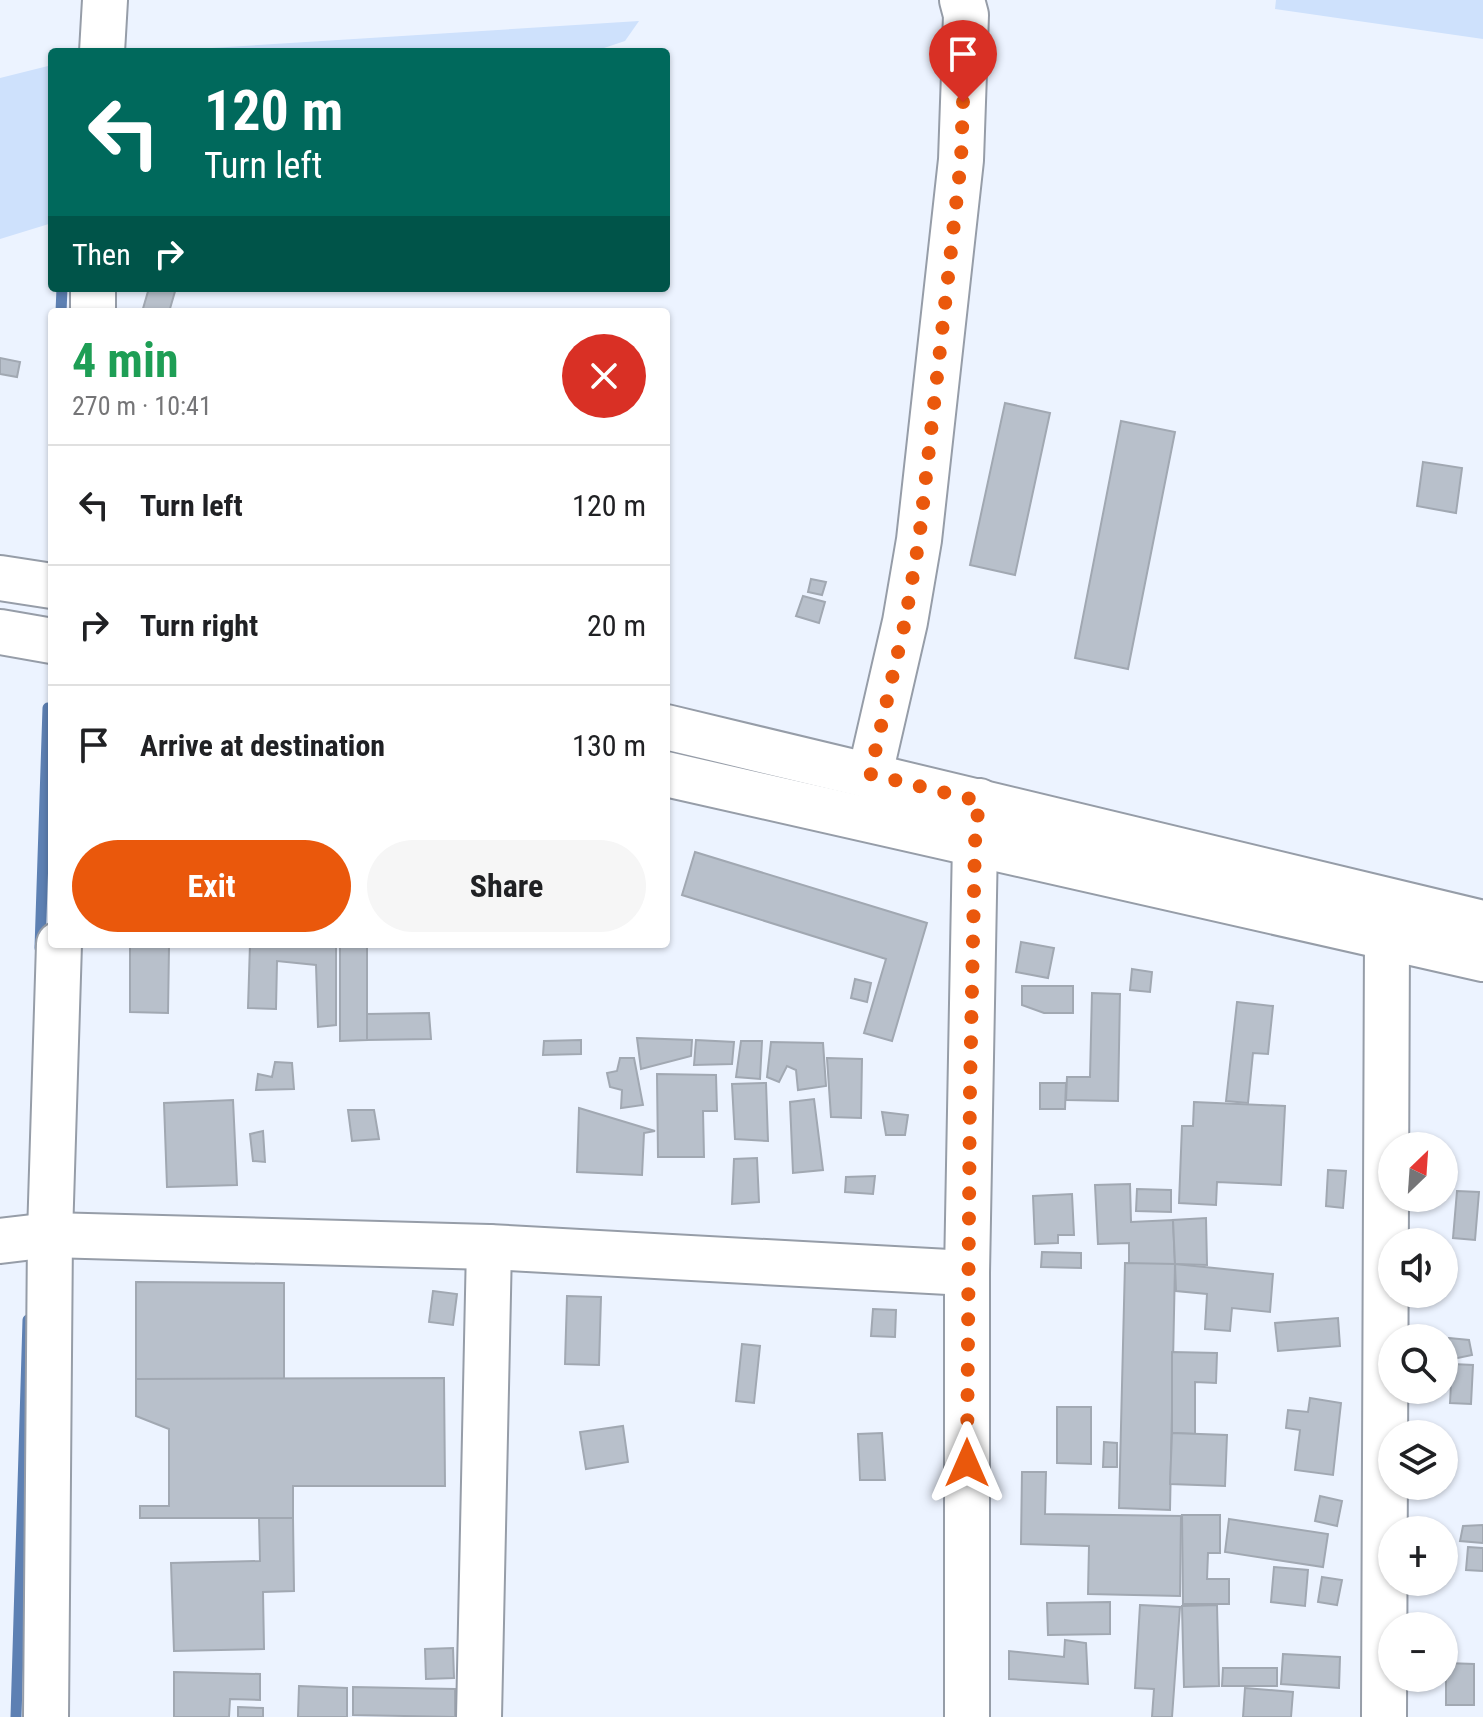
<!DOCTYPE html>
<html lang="en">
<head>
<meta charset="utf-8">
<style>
	body { margin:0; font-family:"Roboto Condensed",sans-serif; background:#f6f6f6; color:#202124; height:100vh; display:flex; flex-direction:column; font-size:30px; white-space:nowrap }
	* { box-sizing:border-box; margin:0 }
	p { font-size:26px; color:#757577 }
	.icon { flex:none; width:44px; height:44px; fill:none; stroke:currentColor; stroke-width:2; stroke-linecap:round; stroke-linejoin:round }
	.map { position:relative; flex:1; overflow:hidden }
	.panel { position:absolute; left:48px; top:308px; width:622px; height:640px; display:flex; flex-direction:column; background:#fff; border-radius:8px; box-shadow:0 2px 6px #0004 }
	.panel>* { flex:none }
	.banner { position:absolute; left:48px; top:48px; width:622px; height:244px; border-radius:8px; box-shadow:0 2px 6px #0004; background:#00695c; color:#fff; overflow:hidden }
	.needle { width:52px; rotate:25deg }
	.buttons { position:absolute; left:1378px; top:1132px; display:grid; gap:16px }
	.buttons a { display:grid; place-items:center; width:80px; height:80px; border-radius:50%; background:#fff; box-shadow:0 2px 6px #0004; font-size:40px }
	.pin { position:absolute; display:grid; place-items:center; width:68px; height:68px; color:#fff; margin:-82px -34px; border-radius:50% 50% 50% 0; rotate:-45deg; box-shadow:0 0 8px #0007 }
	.pin .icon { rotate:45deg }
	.me { position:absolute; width:88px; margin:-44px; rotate:0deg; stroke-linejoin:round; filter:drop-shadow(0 0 6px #0008) }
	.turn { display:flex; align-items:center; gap:28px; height:168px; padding:0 24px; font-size:36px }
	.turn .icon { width:104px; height:104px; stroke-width:2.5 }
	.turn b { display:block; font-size:56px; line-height:68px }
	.then { display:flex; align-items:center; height:76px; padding:0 24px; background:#0003; gap:16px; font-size:30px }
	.round { display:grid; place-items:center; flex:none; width:84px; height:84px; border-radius:42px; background:#f6f6f6 }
	.head { display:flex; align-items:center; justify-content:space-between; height:136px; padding:0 24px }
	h1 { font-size:48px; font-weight:700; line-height:60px; color:#1e9e55 }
	.button { display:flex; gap:16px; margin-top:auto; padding:16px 24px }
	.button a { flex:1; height:92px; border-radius:48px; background:#ea580c; color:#fff; font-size:32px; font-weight:700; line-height:92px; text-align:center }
	.button a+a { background:#f6f6f6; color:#202124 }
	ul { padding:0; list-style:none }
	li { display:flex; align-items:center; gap:24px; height:120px; padding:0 24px; border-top:2px solid #e0e0e0 }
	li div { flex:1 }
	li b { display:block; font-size:30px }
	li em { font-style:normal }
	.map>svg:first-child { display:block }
	.green { fill:#cee1fc }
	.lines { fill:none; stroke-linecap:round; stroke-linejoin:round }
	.stream { stroke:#5d80b3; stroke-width:11 }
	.building { fill:#b8c0cb; stroke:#a1a8b2; stroke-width:2 }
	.minor-casing { stroke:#969da8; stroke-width:48 }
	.minor { stroke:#fff; stroke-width:44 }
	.route { stroke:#ea580c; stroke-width:14; stroke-dasharray:0 25.2 }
</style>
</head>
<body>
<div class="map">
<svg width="1483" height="1717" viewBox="0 0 1483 1717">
	<rect width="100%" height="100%" fill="#ecf3ff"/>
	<g class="green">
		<path d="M1276 0H1483V39L1275 9Z"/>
		<path d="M639 21 625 41 592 52H147Z"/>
		<path d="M52 65V223L0 239V78Z"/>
	</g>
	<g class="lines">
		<g class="stream">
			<path d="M61 312 62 288"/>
			<path d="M40 948 48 708"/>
			<path d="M16 1717 28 1320"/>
		</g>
	</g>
	<g class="building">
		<path d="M149 288H176L169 312H142Z"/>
		<path d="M0 358 20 362 17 377 0 374Z"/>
		<path d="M1005 403 1050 413 1015 575 970 565Z"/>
		<path d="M1121 421 1175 432 1128 669 1075 658Z"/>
		<path d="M1423 462 1462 468 1456 513 1417 506Z"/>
		<path d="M811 579 826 582 822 595 808 592Z"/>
		<path d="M803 596 825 602 819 623 796 616Z"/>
		<path d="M695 852 927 923 892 1041 864 1033 886 959 682 895Z"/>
		<path d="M1021 942 1054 948 1048 978 1016 972Z"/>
		<path d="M250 944H336V1025L318 1027 316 965 277 961 276 1009 248 1008Z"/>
		<path d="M340 944H367V1040L340 1041Z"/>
		<path d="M130 946 169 947 168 1013 130 1012Z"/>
		<path d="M1132 969 1152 972 1150 992 1130 990Z"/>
		<path d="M855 979 871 983 867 1002 851 998Z"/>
		<path d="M1022 986H1073V1013H1044L1022 1005Z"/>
		<path d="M1092 993 1120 994 1118 1101 1066 1100 1067 1077H1090Z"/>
		<path d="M1237 1002 1273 1006 1268 1054 1253 1053 1248 1103 1226 1101Z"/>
		<path d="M429 1013 431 1039 367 1040V1014Z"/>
		<path d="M637 1038 692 1040 691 1056 641 1069Z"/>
		<path d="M581 1040V1054L543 1055 544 1041Z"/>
		<path d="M696 1040 734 1042 732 1064 694 1065Z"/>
		<path d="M741 1041H762L760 1079 736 1077Z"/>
		<path d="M771 1042 823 1043 826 1086 798 1090 796 1070 787 1066 779 1082 767 1077Z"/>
		<path d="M620 1058H634L643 1105 621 1108 622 1090 610 1087 607 1073 617 1071Z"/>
		<path d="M827 1058 862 1059 861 1118 831 1117Z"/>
		<path d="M275 1062 292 1063 294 1089 256 1090 258 1074 272 1077Z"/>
		<path d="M657 1074 716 1075 717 1111H703L704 1157H658Z"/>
		<path d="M766 1083 768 1141 735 1139 732 1084Z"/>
		<path d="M1040 1083H1066L1065 1109H1040Z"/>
		<path d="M814 1099 823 1170 793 1173 790 1102Z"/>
		<path d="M233 1100 237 1185 167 1187 164 1103Z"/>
		<path d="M1194 1102 1285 1106 1281 1185 1217 1182 1216 1205 1179 1203 1182 1126H1193Z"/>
		<path d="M579 1108 655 1131 644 1133 642 1175 577 1172Z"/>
		<path d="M348 1110H374L379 1139 352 1141Z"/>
		<path d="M882 1112 908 1115 905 1135H886Z"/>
		<path d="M263 1131 265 1162 253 1161 250 1134Z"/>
		<path d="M757 1158 759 1202 732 1204 734 1159Z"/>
		<path d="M1328 1170 1346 1171 1343 1208 1326 1206Z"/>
		<path d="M875 1176 873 1194 845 1192 846 1177Z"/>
		<path d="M1130 1184 1131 1222 1173 1220 1175 1264 1129 1265V1243L1098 1244 1095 1185Z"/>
		<path d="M1137 1189 1171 1190V1212L1136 1211Z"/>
		<path d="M1457 1191 1479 1192 1475 1240 1453 1238Z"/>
		<path d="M1072 1194 1074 1235H1058V1243L1035 1244 1033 1196Z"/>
		<path d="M1206 1218 1207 1265 1175 1264 1173 1220Z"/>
		<path d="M1042 1252 1081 1253V1268L1041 1267Z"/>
		<path d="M1125 1263 1175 1264 1170 1510 1119 1508Z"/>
		<path d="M1175 1264 1273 1274 1270 1312 1232 1308 1230 1331 1205 1329 1207 1294 1176 1291Z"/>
		<path d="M136 1282 284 1283V1379H136Z"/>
		<path d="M433 1291 457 1294 453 1325 429 1322Z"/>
		<path d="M567 1296 601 1297 599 1365 565 1364Z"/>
		<path d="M873 1309 896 1310 895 1337 871 1336Z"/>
		<path d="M1338 1318 1340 1346 1278 1351 1275 1323Z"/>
		<path d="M1449 1338 1469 1340 1472 1355 1448 1360Z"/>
		<path d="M742 1344 760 1346 754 1403 736 1401Z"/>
		<path d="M1172 1352 1217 1353 1216 1383 1195 1382V1434L1172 1433Z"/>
		<path d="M1452 1364 1473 1365 1471 1404 1450 1403Z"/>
		<path d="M444 1378 445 1486H293V1518H140V1506H169V1429L136 1416V1379Z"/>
		<path d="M1310 1398 1341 1403 1333 1475 1295 1470 1300 1430 1286 1428 1288 1410 1308 1412Z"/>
		<path d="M1057 1407H1091V1464L1057 1463Z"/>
		<path d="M623 1426 628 1462 586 1469 580 1432Z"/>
		<path d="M882 1433 885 1480H860L858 1434Z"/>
		<path d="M1172 1433 1227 1435 1225 1486 1170 1484Z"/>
		<path d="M1104 1442 1117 1443V1467H1103Z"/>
		<path d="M1022 1472H1046L1045 1514 1181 1516 1180 1596 1088 1594 1089 1546 1021 1544Z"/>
		<path d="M1320 1496 1342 1501 1337 1526 1315 1521Z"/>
		<path d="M1182 1515H1220V1553H1208L1207 1579H1229V1604H1183Z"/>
		<path d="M259 1518H293L294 1591 263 1592 264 1649 174 1651 171 1563 260 1561Z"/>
		<path d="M1229 1519 1328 1534 1323 1567 1225 1552Z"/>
		<path d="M1483 1525V1543L1460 1541 1463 1526Z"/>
		<path d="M1468 1547 1483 1548V1571L1466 1570Z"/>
		<path d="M1274 1567 1308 1570 1305 1606 1271 1602Z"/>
		<path d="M1322 1577 1342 1580 1337 1605 1318 1602Z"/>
		<path d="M1110 1602V1634L1048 1635 1047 1603Z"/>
		<path d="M1140 1605 1180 1607 1172 1717H1152L1154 1689 1135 1688Z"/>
		<path d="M1217 1605 1219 1686 1184 1687 1182 1606Z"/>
		<path d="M1065 1640 1086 1643 1088 1684 1009 1679V1651L1064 1657Z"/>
		<path d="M453 1648 454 1678 426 1679 425 1649Z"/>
		<path d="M1283 1654 1340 1657 1339 1688 1281 1684Z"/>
		<path d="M1446 1663 1474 1664V1705H1446Z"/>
		<path d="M1223 1668H1277V1686H1222Z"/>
		<path d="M174 1672 260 1674V1700L230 1699 229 1717H174Z"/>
		<path d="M299 1686 347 1688V1717H298Z"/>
		<path d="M353 1687 455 1689V1717L353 1715Z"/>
		<path d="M1245 1688 1293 1692 1291 1717H1243Z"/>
		<path d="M238 1707 263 1708V1717H238Z"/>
	</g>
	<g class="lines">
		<g class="minor-casing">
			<g id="minor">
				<path d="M102 52 105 0"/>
				<path d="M93 288V312"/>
				<path d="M0 578 52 586"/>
				<path d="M0 632 52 641"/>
				<path d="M666 727 1483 923"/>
				<path d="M666 774 1483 959"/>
				<path d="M870 774 905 622 919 540 961 160 966 15 962 0"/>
				<path d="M0 1241 50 1235 489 1247 967 1273"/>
				<path d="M46 1717 50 1235 59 944"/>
				<path d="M479 1717 489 1247"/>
				<path d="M967 1717V1273L975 842 979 801"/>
				<path d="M1384 1717 1387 936"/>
			</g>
		</g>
		<use href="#minor" class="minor"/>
	</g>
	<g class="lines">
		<path class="route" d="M963 102 961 160 919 540 905 622 870 774 979 801 975 842 970 1088 967 1463"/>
	</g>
</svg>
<div class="buttons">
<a><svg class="needle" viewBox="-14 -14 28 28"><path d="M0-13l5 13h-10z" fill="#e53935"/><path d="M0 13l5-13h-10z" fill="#757577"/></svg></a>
<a><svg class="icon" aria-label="sound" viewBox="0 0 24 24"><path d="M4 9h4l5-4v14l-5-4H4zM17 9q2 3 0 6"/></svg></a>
<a><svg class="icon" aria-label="search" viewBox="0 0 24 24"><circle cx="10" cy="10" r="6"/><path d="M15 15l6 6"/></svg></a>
<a><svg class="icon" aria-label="layers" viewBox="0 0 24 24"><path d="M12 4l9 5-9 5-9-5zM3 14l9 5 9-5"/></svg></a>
<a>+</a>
<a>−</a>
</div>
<div class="pin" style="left:963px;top:102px;background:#d93025"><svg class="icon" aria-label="arrive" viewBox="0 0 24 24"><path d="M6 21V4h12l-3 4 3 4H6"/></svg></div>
<svg class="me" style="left:967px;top:1463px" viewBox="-20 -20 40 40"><path d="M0-17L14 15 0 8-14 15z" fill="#ea580c" stroke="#fff" stroke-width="4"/></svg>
<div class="banner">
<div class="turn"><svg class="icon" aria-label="left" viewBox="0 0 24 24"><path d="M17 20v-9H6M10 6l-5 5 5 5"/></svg><div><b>120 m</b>Turn left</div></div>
<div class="then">Then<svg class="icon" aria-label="right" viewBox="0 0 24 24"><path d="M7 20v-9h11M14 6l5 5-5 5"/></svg></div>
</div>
<section class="panel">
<div class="head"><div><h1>4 min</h1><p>270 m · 10:41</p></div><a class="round" style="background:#d93025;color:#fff"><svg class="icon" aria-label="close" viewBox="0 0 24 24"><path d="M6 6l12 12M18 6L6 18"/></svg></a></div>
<ul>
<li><svg class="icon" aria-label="left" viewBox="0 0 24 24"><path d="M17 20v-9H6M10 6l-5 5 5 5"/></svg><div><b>Turn left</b></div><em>120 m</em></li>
<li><svg class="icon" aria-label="right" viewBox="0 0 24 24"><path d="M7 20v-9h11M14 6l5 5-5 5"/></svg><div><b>Turn right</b></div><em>20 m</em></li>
<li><svg class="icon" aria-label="arrive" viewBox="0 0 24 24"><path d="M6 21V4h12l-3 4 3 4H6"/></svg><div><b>Arrive at destination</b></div><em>130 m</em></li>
</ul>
<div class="button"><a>Exit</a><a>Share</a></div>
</section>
</div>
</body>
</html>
